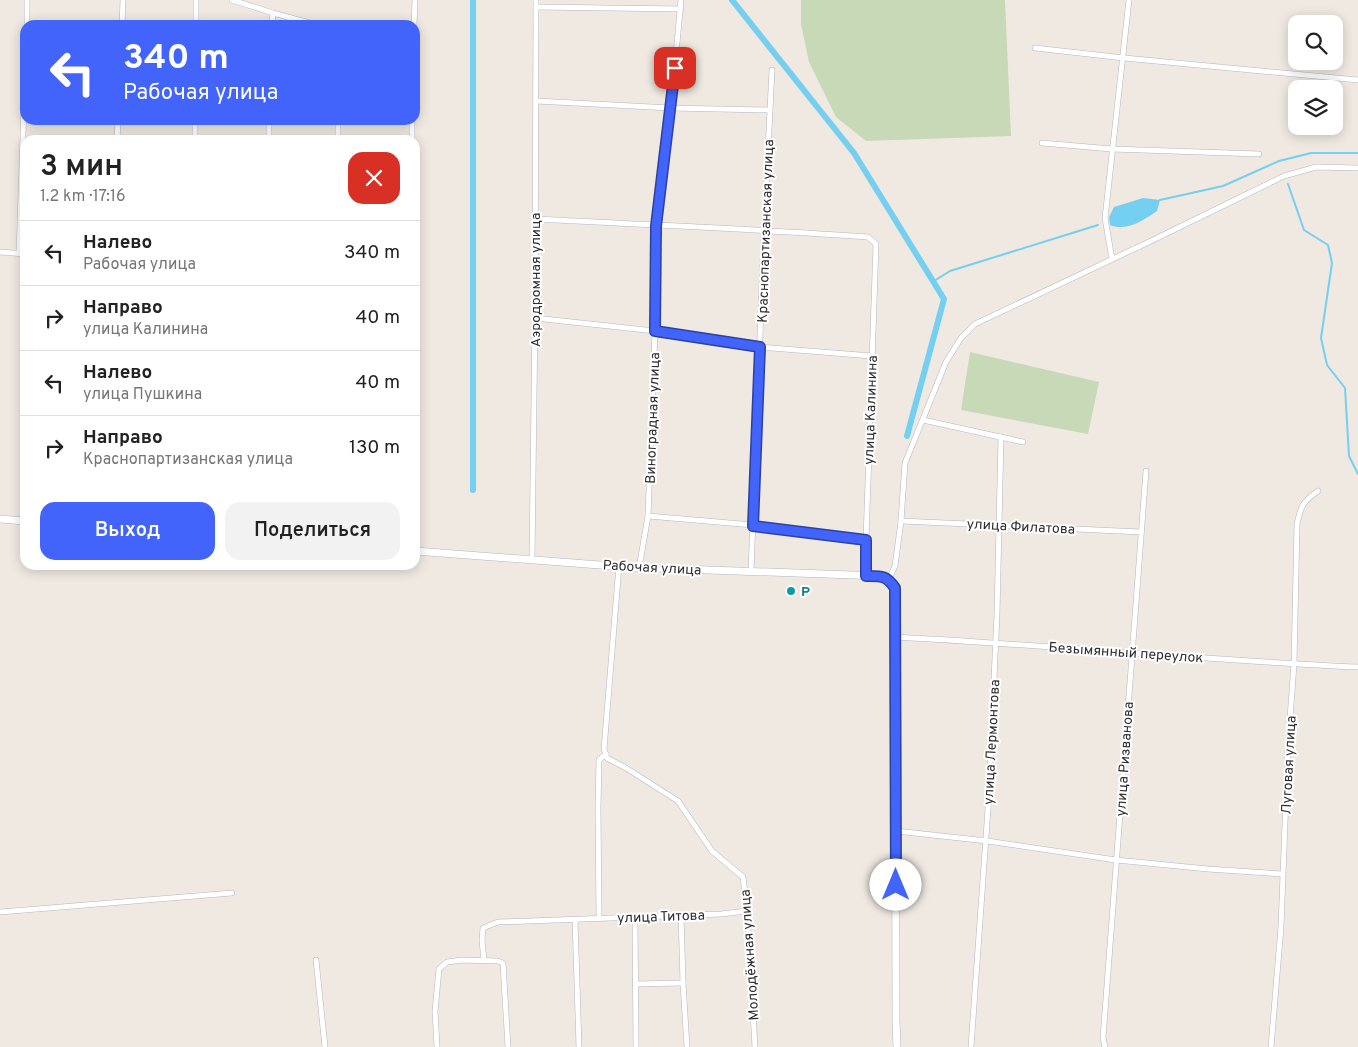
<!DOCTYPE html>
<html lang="ru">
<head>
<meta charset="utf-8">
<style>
	body { margin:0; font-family:Overpass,sans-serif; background:#f2f2f2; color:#222; height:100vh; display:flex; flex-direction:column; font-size:19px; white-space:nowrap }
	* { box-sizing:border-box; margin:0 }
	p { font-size:16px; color:#767676 }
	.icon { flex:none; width:28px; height:28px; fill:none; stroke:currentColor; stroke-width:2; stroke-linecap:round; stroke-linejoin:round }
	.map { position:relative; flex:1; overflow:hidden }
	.sheet { position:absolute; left:20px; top:135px; width:400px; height:435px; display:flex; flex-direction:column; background:#fff; border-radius:15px; box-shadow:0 2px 12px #0003 }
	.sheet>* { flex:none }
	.guide { position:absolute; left:20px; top:20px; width:400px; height:105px; border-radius:15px; box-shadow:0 2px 12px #0003; background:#4264fb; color:#fff; overflow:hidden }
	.fabs { position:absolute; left:1288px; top:15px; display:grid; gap:10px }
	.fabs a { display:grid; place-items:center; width:55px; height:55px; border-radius:10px; background:#fff; box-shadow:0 2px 12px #0003; font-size:25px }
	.pin { position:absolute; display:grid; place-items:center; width:42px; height:42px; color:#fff; margin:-21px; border-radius:10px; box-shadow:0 2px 8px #0006 }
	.me { position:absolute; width:55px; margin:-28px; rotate:0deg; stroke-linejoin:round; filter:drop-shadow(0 0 4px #0008) }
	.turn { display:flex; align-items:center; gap:18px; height:105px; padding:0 20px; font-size:22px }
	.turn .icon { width:65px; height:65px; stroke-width:2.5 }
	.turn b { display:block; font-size:35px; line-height:42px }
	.round { display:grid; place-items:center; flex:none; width:52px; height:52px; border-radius:15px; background:#f2f2f2 }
	.head { display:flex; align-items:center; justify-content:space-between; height:85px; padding:0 20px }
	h1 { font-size:30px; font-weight:600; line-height:38px }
	.button { display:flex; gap:10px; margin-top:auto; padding:10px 20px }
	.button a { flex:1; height:58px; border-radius:15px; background:#4264fb; color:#fff; font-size:20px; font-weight:600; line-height:58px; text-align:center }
	.button a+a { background:#f2f2f2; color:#222 }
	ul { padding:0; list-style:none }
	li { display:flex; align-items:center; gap:15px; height:65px; padding:0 20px; border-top:1px solid #e0e0e0 }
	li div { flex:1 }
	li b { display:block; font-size:19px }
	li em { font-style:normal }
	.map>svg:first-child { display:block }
	.cemetery { fill:#c8d9b8 }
	.water { fill:#75cff0 }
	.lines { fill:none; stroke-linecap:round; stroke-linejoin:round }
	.stream { stroke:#75cff0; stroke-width:2 }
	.canal { stroke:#75cff0; stroke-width:6 }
	.street-casing { stroke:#b4b7c1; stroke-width:6 }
	.secondary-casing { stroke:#b4b7c1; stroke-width:8 }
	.street { stroke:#fff; stroke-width:5 }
	.secondary { stroke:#fff; stroke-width:7 }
	.route-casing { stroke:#2b41a3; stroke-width:12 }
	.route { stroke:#4264fb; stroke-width:9 }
	.culture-dot { fill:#0f9aa8; stroke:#fff; stroke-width:2 }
	.labels { text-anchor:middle; stroke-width:4; stroke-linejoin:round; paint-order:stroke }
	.street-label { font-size:14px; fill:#2e2e2e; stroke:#fff }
	.culture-label { font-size:14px; font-weight:bold; fill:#0d838f; stroke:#fff; text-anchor:start }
</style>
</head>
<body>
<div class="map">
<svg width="1358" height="1047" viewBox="0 0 1358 1047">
	<rect width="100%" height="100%" fill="#efe9e1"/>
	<g class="cemetery">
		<path d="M801 0H1005L1011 136 866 141 836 117 809 62 801 24Z"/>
		<path d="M970 352 1099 382 1088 434 961 410Z"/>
	</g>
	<path class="water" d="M1143 198 1160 200 1157 211C1144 220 1126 232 1110 225L1109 217 1114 207Z"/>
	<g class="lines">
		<g class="stream">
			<path d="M1288 184 1304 230 1328 245 1332 263 1321 338 1327 365 1345 388 1349 456 1358 474"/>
			<path d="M1160 200 1223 186 1279 161 1311 153H1358"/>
			<path d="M934 281 950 271 1098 225"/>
		</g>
		<g class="canal">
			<path d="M732 0 854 153 944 299 907 436"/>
			<path d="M473 490V0"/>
		</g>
		<g class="street-casing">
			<g id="street">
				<path d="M232 0 273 13 317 25"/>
				<path d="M536 7 681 9"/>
				<path d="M27 25V0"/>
				<path d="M122 25 123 0"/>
				<path d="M196 25V0"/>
				<path d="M272 25 273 13"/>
				<path d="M414 25 415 0"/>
				<path d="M1035 48 1124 58 1358 80"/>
				<path d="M536 101 671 108 770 110"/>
				<path d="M117 140 118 120"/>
				<path d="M195 140V120"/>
				<path d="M269 140V120"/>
				<path d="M338 140V120"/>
				<path d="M412 140V120"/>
				<path d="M1042 143 1112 149 1259 154"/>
				<path d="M536 219C647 225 758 229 868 237L876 244 866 540V576"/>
				<path d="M0 252 25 254"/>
				<path d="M19 253 25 77"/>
				<path d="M1112 259 1105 218 1129 0"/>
				<path d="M535 318 655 331 760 347 872 356"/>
				<path d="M923 420 1023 442"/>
				<path d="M648 516 753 525 866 540"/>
				<path d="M901 521 1141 532"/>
				<path d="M532 560 535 318 536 0"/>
				<path d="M619 566 604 749 607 758 626 768 678 801 712 851 743 877 747 911 755 1047"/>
				<path d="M639 568 648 516 655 331 656 226 671 108 681 0"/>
				<path d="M751 572 764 230 772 70"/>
				<path d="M889 579 895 566 901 521 905 463 946 362 961 338 975 324 1153 240 1284 176 1316 167 1358 168"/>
				<path d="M895 637C1049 645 1203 660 1358 667"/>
				<path d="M896 831 987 841 1116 860 1208 869 1283 874"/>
				<path d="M0 912 232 893"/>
				<path d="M681 915 683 983 687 1047"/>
				<path d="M635 917 636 1047"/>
				<path d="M599 918 598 809 599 760 606 754"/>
				<path d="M575 920 579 1047"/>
				<path d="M316 960 325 1047"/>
				<path d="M484 960 482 941 483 928 498 922 721 914 747 911"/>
				<path d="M635 984 683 983"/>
				<path d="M437 1047 435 1011 439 969 447 962 462 960 498 961 503 963 508 1047"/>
				<path d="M971 1047 988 809 997 614 1001 437"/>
				<path d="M1105 1047 1103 1038 1146 471"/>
				<path d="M1271 1047 1281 927 1288 745 1294 664 1297 524C1301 506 1302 502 1318 491"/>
			</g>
		</g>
		<g class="secondary-casing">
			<g id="secondary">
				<path d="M0 519 25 521"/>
				<path d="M415 551 626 567 880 576 889 579 895 588 896 1021 897 1047"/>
			</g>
		</g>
		<use href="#street" class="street"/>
		<use href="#secondary" class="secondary"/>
	</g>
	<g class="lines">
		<g class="route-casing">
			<path id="route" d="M675 68 656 226 655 331 760 347 753 526 866 540V576C881 576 886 575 895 588L896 885"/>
		</g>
		<use href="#route" class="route"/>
	</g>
	<circle class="culture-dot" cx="791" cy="591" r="5"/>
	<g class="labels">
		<g class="street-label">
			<text transform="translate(765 231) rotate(-88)" y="5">Краснопартизанская улица</text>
			<text transform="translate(535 280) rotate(-90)" y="5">Аэродромная улица</text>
			<text transform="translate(870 410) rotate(-88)" y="5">улица Калинина</text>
			<text transform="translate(652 418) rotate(-88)" y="5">Виноградная улица</text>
			<text transform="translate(1021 526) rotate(3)" y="5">улица Филатова</text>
			<text transform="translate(652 567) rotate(3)" y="5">Рабочая улица</text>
			<text transform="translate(1126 652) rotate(4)" y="5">Безымянный переулок</text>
			<text transform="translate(991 742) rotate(-87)" y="5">улица Лермонтова</text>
			<text transform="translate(1124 759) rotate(-86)" y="5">улица Ризванова</text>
			<text transform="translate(1288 765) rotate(-87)" y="5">Луговая улица</text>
			<text transform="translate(661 916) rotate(-2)" y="5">улица Титова</text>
			<text transform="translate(749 955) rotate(-94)" y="5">Молодёжная улица</text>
		</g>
		<g class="culture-label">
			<text x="801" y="596">Р</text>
		</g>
	</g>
</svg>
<div class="fabs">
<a><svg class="icon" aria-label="search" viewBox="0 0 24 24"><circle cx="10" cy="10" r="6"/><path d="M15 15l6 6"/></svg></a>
<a><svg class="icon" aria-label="layers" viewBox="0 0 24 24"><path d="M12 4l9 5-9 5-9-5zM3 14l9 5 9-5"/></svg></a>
</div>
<div class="pin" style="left:675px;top:68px;background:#d93025"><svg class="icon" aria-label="arrive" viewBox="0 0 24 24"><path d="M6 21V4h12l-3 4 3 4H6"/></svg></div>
<svg class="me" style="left:896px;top:885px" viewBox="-20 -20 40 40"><circle r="19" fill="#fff"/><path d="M0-13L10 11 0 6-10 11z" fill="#4264fb"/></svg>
<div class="guide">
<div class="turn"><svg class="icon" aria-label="left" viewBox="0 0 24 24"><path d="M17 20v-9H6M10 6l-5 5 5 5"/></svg><div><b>340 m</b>Рабочая улица</div></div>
</div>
<section class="sheet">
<div class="head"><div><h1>3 мин</h1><p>1.2 km · 17:16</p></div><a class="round" style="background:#d93025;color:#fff"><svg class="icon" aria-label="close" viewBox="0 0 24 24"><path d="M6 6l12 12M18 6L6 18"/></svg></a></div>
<ul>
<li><svg class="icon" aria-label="left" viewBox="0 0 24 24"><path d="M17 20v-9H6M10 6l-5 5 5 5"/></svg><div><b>Налево</b><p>Рабочая улица</p></div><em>340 m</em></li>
<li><svg class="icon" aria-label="right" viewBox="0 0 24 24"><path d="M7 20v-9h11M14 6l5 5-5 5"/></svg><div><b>Направо</b><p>улица Калинина</p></div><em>40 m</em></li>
<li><svg class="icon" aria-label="left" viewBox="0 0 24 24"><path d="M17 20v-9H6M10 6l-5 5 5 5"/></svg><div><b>Налево</b><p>улица Пушкина</p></div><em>40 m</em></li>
<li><svg class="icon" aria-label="right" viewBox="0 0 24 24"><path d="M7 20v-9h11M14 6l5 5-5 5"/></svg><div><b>Направо</b><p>Краснопартизанская улица</p></div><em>130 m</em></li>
</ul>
<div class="button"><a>Выход</a><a>Поделиться</a></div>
</section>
</div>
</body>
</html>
